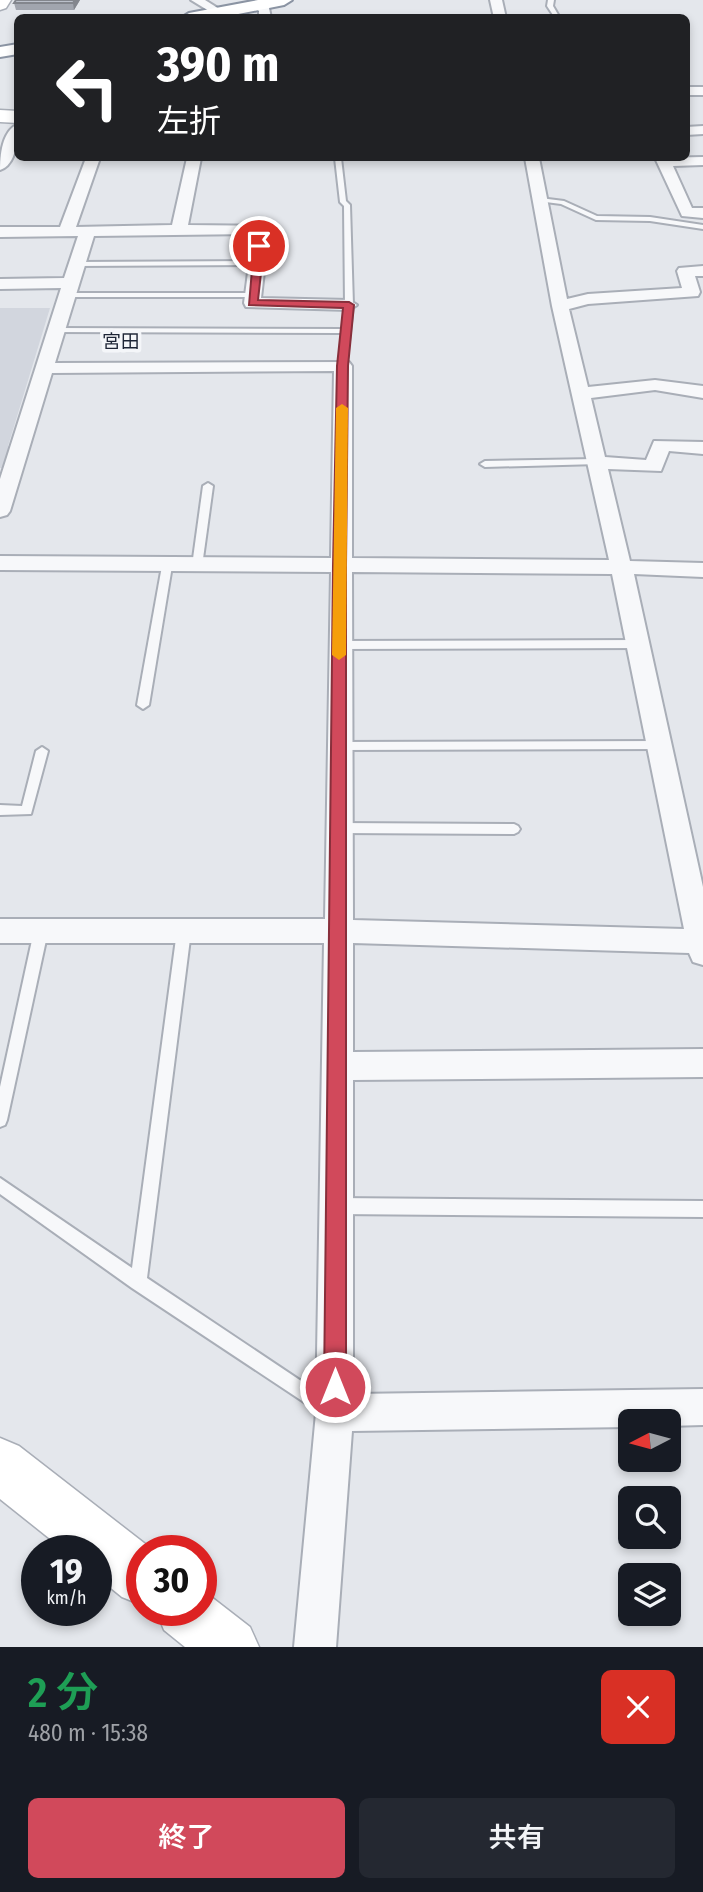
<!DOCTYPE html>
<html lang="ja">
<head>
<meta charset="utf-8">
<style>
	body { margin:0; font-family:"Fira Sans Condensed","Noto Sans JP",sans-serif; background:#242831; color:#f1f3f6; height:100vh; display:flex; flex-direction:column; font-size:26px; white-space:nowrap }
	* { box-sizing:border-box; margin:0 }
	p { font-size:23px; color:#9ea1a6 }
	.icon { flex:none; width:38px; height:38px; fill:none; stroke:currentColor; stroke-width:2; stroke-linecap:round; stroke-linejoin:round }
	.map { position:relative; height:1647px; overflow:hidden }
	.sheet { display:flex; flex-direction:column; background:#171b24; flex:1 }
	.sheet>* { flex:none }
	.top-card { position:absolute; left:14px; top:14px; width:676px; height:147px; border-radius:10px; box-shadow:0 4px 10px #0003; background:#202124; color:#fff; overflow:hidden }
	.needle { width:46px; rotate:264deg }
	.controls { position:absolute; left:618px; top:1409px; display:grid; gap:14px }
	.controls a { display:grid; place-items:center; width:63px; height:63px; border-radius:10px; background:#171b24; box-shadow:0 4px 10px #0003; font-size:35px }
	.speed { position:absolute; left:21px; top:1535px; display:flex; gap:14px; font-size:35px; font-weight:700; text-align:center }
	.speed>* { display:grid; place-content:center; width:91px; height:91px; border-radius:50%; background:#171b24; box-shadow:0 4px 10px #0003; line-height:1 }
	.speed small { font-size:18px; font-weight:400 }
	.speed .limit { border:10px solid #d22; background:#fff; color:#111 }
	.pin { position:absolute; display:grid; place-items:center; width:60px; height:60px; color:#fff; margin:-30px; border:4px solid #fff; border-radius:50%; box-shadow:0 2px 7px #0007 }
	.me { position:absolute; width:77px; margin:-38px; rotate:0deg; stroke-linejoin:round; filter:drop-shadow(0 0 5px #0008) }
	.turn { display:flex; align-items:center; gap:24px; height:147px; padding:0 28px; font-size:32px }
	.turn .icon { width:91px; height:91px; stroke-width:2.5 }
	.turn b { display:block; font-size:49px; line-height:60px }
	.round { display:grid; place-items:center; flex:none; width:74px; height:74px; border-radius:10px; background:#242831 }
	.summary { display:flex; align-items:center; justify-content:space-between; height:119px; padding:0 28px }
	h1 { font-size:42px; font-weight:600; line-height:52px; color:#1e9e55 }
	.primary-button { display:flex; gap:14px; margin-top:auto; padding:14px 28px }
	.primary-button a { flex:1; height:80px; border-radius:10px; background:#d1495b; color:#fff; font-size:28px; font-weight:600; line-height:80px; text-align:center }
	.primary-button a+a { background:#242831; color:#f1f3f6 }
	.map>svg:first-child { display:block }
	.built { fill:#d2d6de }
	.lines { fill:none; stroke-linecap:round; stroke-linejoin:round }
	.lane-casing { stroke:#a9aeb7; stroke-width:4 }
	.street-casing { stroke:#a9aeb7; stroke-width:4 }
	.secondary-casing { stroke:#a9aeb7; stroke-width:3 }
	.highway-casing { stroke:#8b94a3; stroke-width:4 }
	.lane { fill:#f7f8fa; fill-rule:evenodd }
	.street { fill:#f7f8fa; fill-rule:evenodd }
	.secondary { fill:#fff; fill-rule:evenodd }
	.highway { fill:#fff; fill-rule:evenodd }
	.wall { fill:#a1a5ae }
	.shaded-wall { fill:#83868d }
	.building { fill:#bbc0ca; stroke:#83868d; stroke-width:2 }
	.route { fill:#d1495b; stroke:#882f3b; stroke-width:2 }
	.slow { fill:#f59e0b }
	.labels { text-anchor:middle; stroke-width:7; stroke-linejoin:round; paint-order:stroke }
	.far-quarter-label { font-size:19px; fill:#1d2536; stroke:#f4f6f9 }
</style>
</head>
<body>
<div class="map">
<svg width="703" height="1647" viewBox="0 0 703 1647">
	<rect width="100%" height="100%" fill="#e4e7ec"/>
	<path class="built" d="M0 308H50L8 446 12 447 6 468H0Z"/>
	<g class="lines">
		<g class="lane-casing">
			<g id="lane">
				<path d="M548 0H554L553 6 560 18H555L547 6Z"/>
				<path d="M335 158H341L346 201 350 205 353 305 346 368 339 366 342 333 56 332 52 330 56 328 343 329 345 305 344 206 340 202Z"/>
				<path d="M540 198 564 201 597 216 650 217 703 225V229L650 221 596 220 561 204 538 201V199Z"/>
				<path d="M257 261 261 263 260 265 76 266 72 264 76 262Z"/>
				<path d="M64 293H253L257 295 253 297H64Z"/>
				<path d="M596 459 599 460V464L485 467 480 464 485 461Z"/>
				<path d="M208 483 213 486 202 566 197 569 192 566 203 486Z"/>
				<path d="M167 563 172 566 149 705 143 709 137 705 162 566Z"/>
				<path d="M639 640 644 644 639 648 339 649 334 645 339 641Z"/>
				<path d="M660 741 666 745 660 749 339 750 333 746 339 742Z"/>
				<path d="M42 747 48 751 31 814 0 815V805L22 806 36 751Z"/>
				<path d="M339 823 514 824 518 826 520 829 518 832 514 834 339 833 335 831 333 828 335 825Z"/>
				<path d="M41 925 46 927 48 931 7 1120 5 1125 0 1127V1087L34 931 36 927Z"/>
				<path d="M184 925 189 927 191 931 147 1278 334 1403 337 1409 334 1415 328 1418 132 1288 0 1194V1178L132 1268 177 931 179 927Z"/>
				<path d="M336 1198 703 1201V1217L336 1214 331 1211 328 1206 331 1201Z"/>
			</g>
		</g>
		<g class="street-casing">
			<g id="street">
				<path d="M191 0H205L224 12 214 14Z"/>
				<path d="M490 0H502L506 18H494Z"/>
				<path d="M254 3H262L269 8 271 18H259V11L252 5Z"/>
				<rect x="686" y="87" width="17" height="8"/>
				<path d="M18 124C18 139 16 165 0 170 0 155 2 131 18 124Z"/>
				<path d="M703 126V134L686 135V127Z"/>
				<path d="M703 157V165L673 166 692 208H703V218L682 216 655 158Z"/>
				<path d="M86 158H100L76 227 172 225 187 158H201L188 225 266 226 269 229 261 298 349 300 357 305 349 310 246 307 244 303 253 234 94 236 55 363 349 362 352 366V558L609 560 552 306 525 158H539L567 299 588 294 682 288 677 271 679 268 703 266V276H695L700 292 698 296 588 304 569 309 588 387 655 380 703 386V398L655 390 591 398 605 457 646 460 654 441 703 442V454L669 451 661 471 608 469 630 561 703 563V577L634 574 703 887V965L693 962 689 953 353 943V1052L703 1049V1077L353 1080V1394L703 1389V1425L668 1426V1421H630V1427L352 1431 336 1647H294L316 1413 324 943H0V919H325L331 572 0 570V556L331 558 334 371 52 373 10 511 7 515 0 517V479L61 288 0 289V279L64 278 78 236 0 237V227H60ZM352 572 612 574 684 929 353 920Z"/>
			</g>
		</g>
		<g class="secondary-casing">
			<g id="secondary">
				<path d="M0 0H11L6 8 0 10Z"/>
				<path d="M0 110 18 111V123L0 122Z"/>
				<path d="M0 1438 19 1446 153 1550H142V1605L122 1597 96 1576V1550H64L0 1499Z"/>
				<path d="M201 1589 250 1627 259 1647H185L164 1630 156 1610H201Z"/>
			</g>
		</g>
		<g class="highway-casing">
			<g id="highway">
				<path d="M258 0H292L284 5 218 18H181L189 13Z"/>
				<path d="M18 44V54L0 57V47Z"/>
			</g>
		</g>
		<use href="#lane" class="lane"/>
		<use href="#street" class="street"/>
		<use href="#secondary" class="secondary"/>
		<use href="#highway" class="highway"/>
	</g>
	<path class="wall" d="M16 0H80L74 10H16L14 3Z"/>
	<path class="shaded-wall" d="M75 0H80L74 10 73 3Z"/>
	<path class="building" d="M16 0H75L73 3H14Z"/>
	<path class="route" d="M259 243 264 246 258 300 349 302 354 305 348 366 346 566V1387L343 1395 335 1398 327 1395 324 1387 333 566 337 366 343 308 249 305 254 246Z"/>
	<path class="slow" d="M342 404 348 408 346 655 339 660 332 655 336 408Z"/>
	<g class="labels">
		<g class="far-quarter-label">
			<text x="121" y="348">宮田</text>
		</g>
	</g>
</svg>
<div class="controls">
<a><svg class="needle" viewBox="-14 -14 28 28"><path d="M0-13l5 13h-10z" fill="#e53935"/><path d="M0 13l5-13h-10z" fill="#9ea1a6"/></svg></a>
<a><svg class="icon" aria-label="search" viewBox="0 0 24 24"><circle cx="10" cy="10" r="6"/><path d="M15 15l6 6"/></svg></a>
<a><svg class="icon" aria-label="layers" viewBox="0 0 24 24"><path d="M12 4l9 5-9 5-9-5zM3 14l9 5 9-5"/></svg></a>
</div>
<div class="speed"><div>19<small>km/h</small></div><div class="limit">30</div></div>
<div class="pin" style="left:259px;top:246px;background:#d93025"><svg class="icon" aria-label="arrive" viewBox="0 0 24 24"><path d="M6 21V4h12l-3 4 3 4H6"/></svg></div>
<svg class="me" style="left:335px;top:1387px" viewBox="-20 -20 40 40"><circle r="17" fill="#d1495b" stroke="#fff" stroke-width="3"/><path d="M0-11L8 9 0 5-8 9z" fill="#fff"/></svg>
<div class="top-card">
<div class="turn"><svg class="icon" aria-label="left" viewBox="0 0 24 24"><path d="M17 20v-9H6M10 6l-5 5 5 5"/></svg><div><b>390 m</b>左折</div></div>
</div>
</div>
<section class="sheet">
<div class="summary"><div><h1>2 分</h1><p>480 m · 15:38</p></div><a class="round" style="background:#d93025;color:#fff"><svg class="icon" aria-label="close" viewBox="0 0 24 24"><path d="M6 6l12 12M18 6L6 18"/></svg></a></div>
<div class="primary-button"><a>終了</a><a>共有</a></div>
</section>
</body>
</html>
